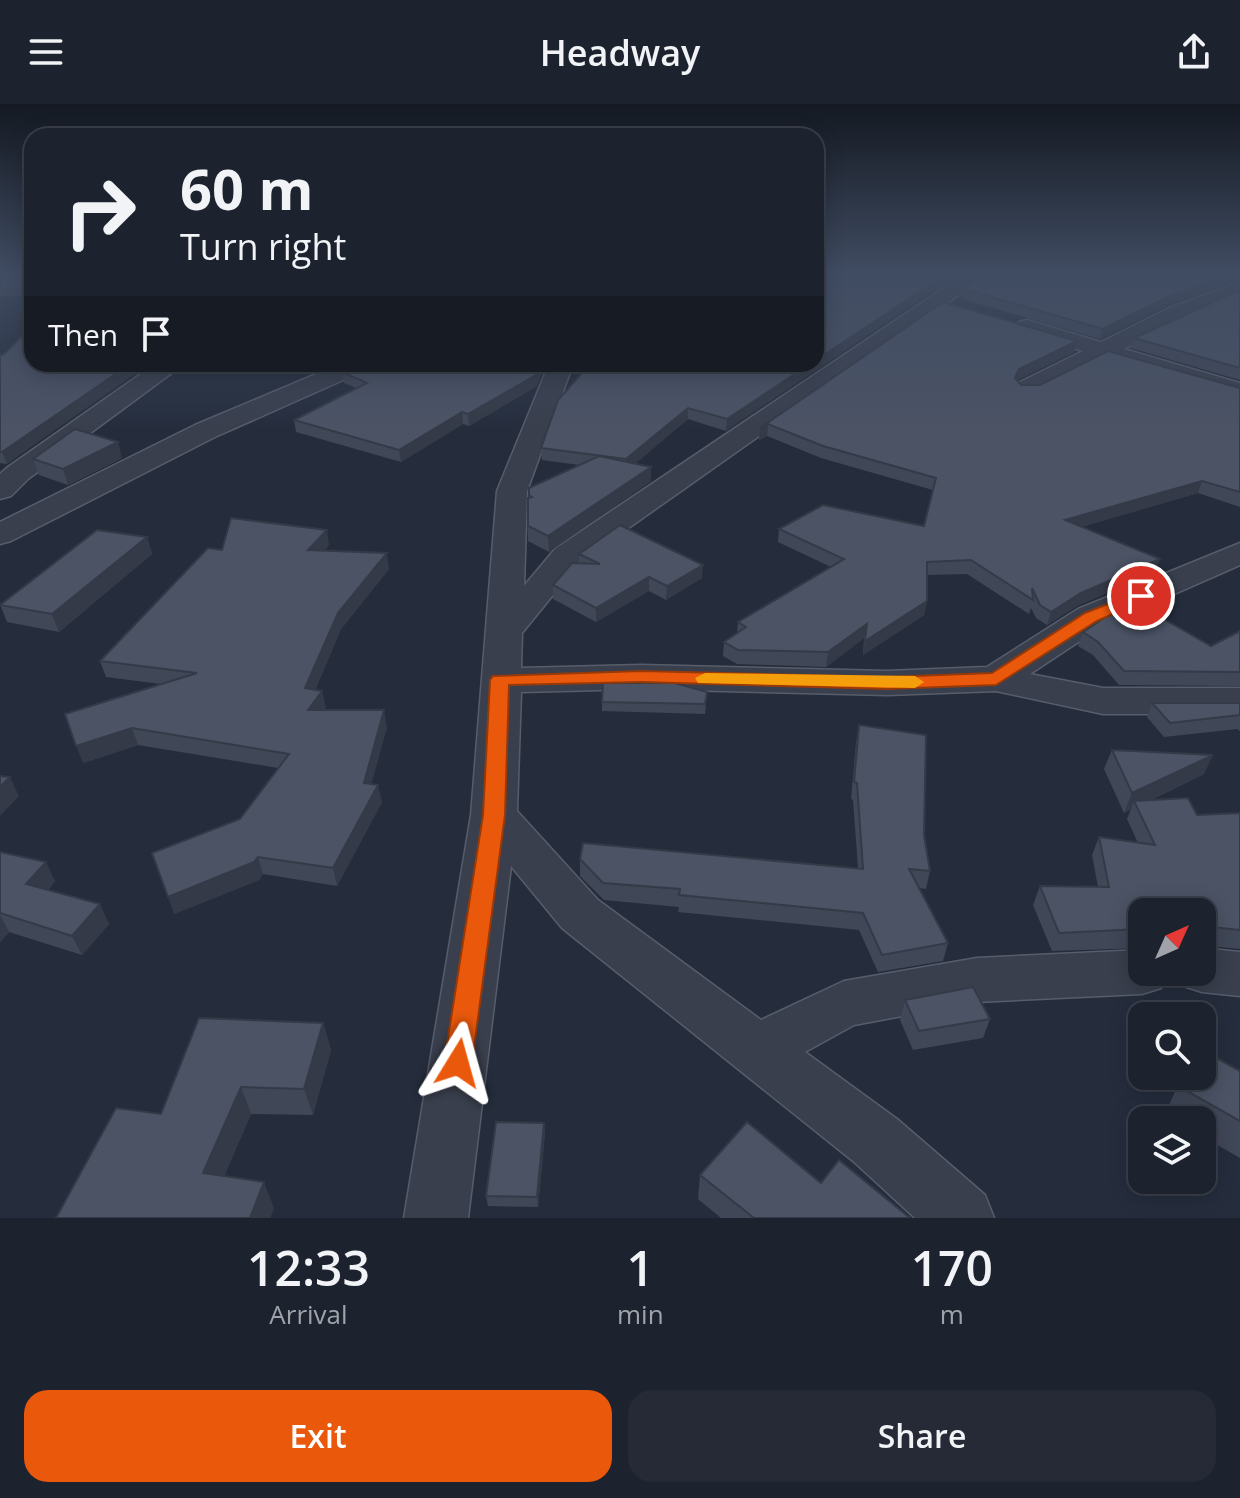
<!DOCTYPE html>
<html lang="en">
<head>
<meta charset="utf-8">
<style>
	body { margin:0; font-family:"Open Sans",sans-serif; background:#252a36; color:#f1f3f6; height:100vh; display:flex; flex-direction:column; font-size:30px; white-space:nowrap }
	* { box-sizing:border-box; margin:0 }
	p { font-size:26px; color:#a0a4aa }
	.icon { flex:none; width:44px; height:44px; fill:none; stroke:currentColor; stroke-width:2; stroke-linecap:round; stroke-linejoin:round }
	.map { position:relative; height:1114px; overflow:hidden }
	.details { display:flex; flex-direction:column; background:#1c222e; flex:1 }
	.details>* { flex:none }
	.hud { position:absolute; left:24px; top:24px; width:800px; height:244px; border-radius:24px; box-shadow:0 4px 20px #0003,0 0 0 2px #3a3f4a; background:#1c222e; color:#f1f3f6; overflow:hidden }
	.needle { width:52px; rotate:45deg }
	.buttons { position:absolute; left:1128px; top:794px; display:grid; gap:16px }
	.buttons a { display:grid; place-items:center; width:88px; height:88px; border-radius:16px; background:#1c222e; box-shadow:0 4px 20px #0003,0 0 0 2px #3a3f4a; font-size:40px }
	.pin { position:absolute; display:grid; place-items:center; width:68px; height:68px; color:#fff; margin:-34px; border:4px solid #fff; border-radius:50%; box-shadow:0 2px 8px #0007 }
	.me { position:absolute; width:88px; margin:-44px; rotate:8deg; stroke-linejoin:round; filter:drop-shadow(0 0 6px #0008) }
	.turn { display:flex; align-items:center; gap:28px; height:168px; padding:0 24px; font-size:36px }
	.turn .icon { width:104px; height:104px; stroke-width:2.5 }
	.turn b { display:block; font-size:56px; line-height:68px }
	.then { display:flex; align-items:center; height:76px; padding:0 24px; background:#0003; gap:16px; font-size:30px }
	.eta { display:flex; justify-content:space-evenly; align-items:center; height:136px; text-align:center }
	.eta b { font-size:48px; font-weight:600; line-height:56px }
	.cta { display:flex; gap:16px; margin-top:auto; padding:16px 24px }
	.cta a { flex:1; height:92px; border-radius:24px; background:#ea580c; color:#fff; font-size:32px; font-weight:600; line-height:92px; text-align:center }
	.cta a+a { background:#252a36; color:#f1f3f6 }
	header { display:flex; justify-content:space-between; align-items:center; height:104px; padding:0 24px; background:#1c222e; font-size:36px; font-weight:600 }
	.map>svg:first-child { display:block }
	.lines { fill:none; stroke-linecap:round; stroke-linejoin:round }
	.minor-casing { stroke:#575d6b; stroke-width:3 }
	.minor { fill:#393f4d; fill-rule:evenodd }
	.wall { fill:#404757 }
	.shaded-wall { fill:#343a47 }
	.building { fill:#4b5365; stroke:#343a47; stroke-width:2 }
	.route { fill:#ea580c; stroke:#983908; stroke-width:2 }
	.slow { fill:#f59e0b }
</style>
</head>
<body>
<header><svg class="icon" aria-label="menu" viewBox="0 0 24 24"><path d="M4 6h16M4 12h16M4 18h16"/></svg>Headway<svg class="icon" aria-label="share" viewBox="0 0 24 24"><path d="M12 15V3M7 8l5-5 5 5M5 13v7h14v-7"/></svg></header>
<div class="map">
<svg width="1240" height="1114" viewBox="0 0 1240 1114">
	<rect width="100%" height="100%" fill="#252d3d"/>
	<g class="lines">
		<g class="minor-casing">
			<g id="minor">
				<path d="M966 169H990L579 459 522 529 521 564 641 561 887 567 987 563 1078 505 1240 439V461L1104 521 1030 570 1103 584H1240V610H1103L996 587 887 591 641 585 521 588 517 707 598 796 761 916 844 877 977 854 1142 846V868H1168L1161 884 1142 890 977 898 854 921 805 948 897 1015 985 1091 994 1114H915L853 1057 562 824 511 762 468 1114H404L471 711 497 387 549 260H573L527 387 524 482 555 445Z"/>
				<path d="M1240 178V191L1185 214 1124 245 1240 279V295L1105 254 1036 289H1018L1015 284 1018 279 1083 247 1019 228 1016 223 1019 218 1027 216 1101 238 1169 204Z"/>
				<path d="M155 260H184L28 375 11 392 0 395V370L8 363Z"/>
				<path d="M340 260H372L368 265 215 333 11 437 0 440V418L195 321Z"/>
				<path d="M1202 844 1240 848V892L1202 888 1183 882 1177 868H1202Z"/>
			</g>
		</g>
		<use href="#minor" class="minor"/>
	</g>
	<g class="wall">
		<rect x="0" y="169" width="32" height="23"/>
		<path d="M1240 169V176L1168 201 1100 235 962 195 963 185Z"/>
		<path d="M1240 186V276L1131 244 1134 234Z"/>
		<path d="M943 198 1074 248 1017 276 1021 281 1240 284V403L1198 389 1081 423 1155 468 1077 502 1047 521 1036 514 1031 504 1029 510 967 470 927 471V497L924 511 863 551 864 534 826 563 737 560 723 552 724 538 737 529 738 518 831 463 778 438 779 425 924 422 933 386 821 354 767 332 759 336 760 324Z"/>
		<path d="M0 251 7 360 0 359Z"/>
		<path d="M816 260 726 327 688 315 635 359 651 377 549 448 528 437V422L529 384 579 361 542 356 541 344Z"/>
		<path d="M342 268 537 282 469 322 463 320 401 358 296 328 294 316 356 284 344 279Z"/>
		<path d="M122 354 68 381 39 371 33 355Z"/>
		<path d="M147 433 152 450 59 528 7 518 0 500Z"/>
		<path d="M329 441 324 447 389 465 341 525 315 586 326 603 324 606 387 623 371 680 382 698 337 782 263 770 259 776 174 810 240 715 278 664 138 641 83 659 161 580 106 573 100 557 222 446Z"/>
		<path d="M579 450 702 474 666 496 649 487 596 518 553 495V481L579 459Z"/>
		<path d="M1240 527V582L1119 581 1093 551 1078 542 1083 528 1211 542Z"/>
		<path d="M707 588 705 610 602 607V598Z"/>
		<path d="M1152 599H1240V627L1237 625 1164 633 1147 613Z"/>
		<path d="M859 621 924 731 930 767 926 785 919 784 948 839 943 857 878 868 859 826 678 808 679 803 604 796 580 772V755L858 764 853 696 851 695 856 638Z"/>
		<path d="M1112 646 1204 670 1151 696 1197 711 1240 709V845L1209 842V847L1202 859V808H1142V844L1052 847 1033 801 1040 782 1098 783 1092 751 1099 733 1138 739 1127 715 1131 705 1124 709 1104 665Z"/>
		<path d="M0 748 55 777 48 786 109 820 82 851 9 828 0 838Z"/>
		<path d="M905 896 990 915 983 934 913 946 900 916Z"/>
		<path d="M323 919 331 946 313 1011 251 1010 224 1072 274 1104 270 1114H56L161 1010Z"/>
		<path d="M1240 967V1054L1202 1032V1016H1176L1165 1010 1182 972H1202Z"/>
		<path d="M544 1019 545 1029 538 1103 488 1102 486 1092Z"/>
		<path d="M700 1071 821 1079 910 1114H721L698 1095Z"/>
	</g>
	<g class="shaded-wall">
		<path d="M948 169H960L726 327 727 315 810 260H816V256Z"/>
		<path d="M1236 169H1240V176L1168 201 1100 235 1103 225 1171 191Z"/>
		<path d="M1077 237 1074 248 1017 276 1015 274 1019 265Z"/>
		<path d="M130 260H149L7 360 2 348Z"/>
		<path d="M541 260H546L537 282 469 322 468 310Z"/>
		<path d="M688 304V315L626 368V355Z"/>
		<path d="M462 308 463 320 401 358 399 346Z"/>
		<path d="M768 320 767 332 759 336 760 324Z"/>
		<path d="M118 338 122 354 68 381 63 365Z"/>
		<path d="M651 363V377L549 448 548 432Z"/>
		<path d="M1202 377 1198 389 1061 429 1065 416Z"/>
		<path d="M327 426 329 441 311 461 308 446Z"/>
		<path d="M147 433 152 450 59 528 52 510Z"/>
		<path d="M387 449 389 465 341 525 309 601 305 584 338 509Z"/>
		<path d="M1160 455 1155 468 1077 502 1047 521 1051 508 1081 489Z"/>
		<path d="M703 461 702 474 666 496 667 482Z"/>
		<path d="M649 473V487L596 518V504Z"/>
		<path d="M927 497 924 511 863 551 865 537Z"/>
		<path d="M867 520 864 534 826 563 828 548Z"/>
		<path d="M322 587 326 603 312 623 308 606Z"/>
		<path d="M384 606 387 623 367 696 364 679Z"/>
		<path d="M132 624 138 641 83 659 76 642Z"/>
		<path d="M1213 651 1204 670 1137 702 1134 697 1131 705 1124 709 1132 689Z"/>
		<path d="M10 673 19 692 0 712V683Z"/>
		<path d="M378 681 382 698 337 782 333 764Z"/>
		<path d="M258 753 263 770 259 776 174 810 168 793Z"/>
		<path d="M46 758 55 777 36 799 26 780Z"/>
		<path d="M100 800 109 820 82 851 72 832Z"/>
		<path d="M0 811 9 828 0 838Z"/>
		<path d="M323 919 331 946 313 1011 304 985Z"/>
		<path d="M241 983 251 1010 215 1094 203 1069Z"/>
		<path d="M544 1019 545 1029 538 1103 537 1093Z"/>
		<path d="M264 1078 274 1104 270 1114H250Z"/>
	</g>
	<g class="building">
		<rect x="0" y="169" width="32" height="15"/>
		<path d="M816 169H948L816 256Z"/>
		<path d="M983 169H1236L1171 191 1103 225 963 185Z"/>
		<path d="M1240 186V264L1134 234Z"/>
		<path d="M943 198 1077 237 1019 265 1015 274 1021 281H1040L1108 247 1240 284V388L1202 377 1065 416 1160 455 1081 489 1051 508 1040 501 1032 484 1033 496 971 456 927 458V497L865 537 867 520 828 548 738 546 724 538 746 523 738 518 844 455 779 425 823 401 924 422 936 374 823 342 768 320 760 324Z"/>
		<path d="M21 233H32V260H130L2 348H0V251H3Z"/>
		<path d="M360 260H541L536 271 468 310 462 308 399 346 294 316 367 279 342 268Z"/>
		<path d="M590 260H810L727 315 688 304 626 355 541 344 558 296Z"/>
		<path d="M75 325 118 338 63 365 33 355Z"/>
		<path d="M599 352 651 363 548 432 528 422V394L532 393 529 391V384Z"/>
		<path d="M231 414 327 426 308 446 387 449 338 509 305 584 322 587 308 606H384L364 679 378 681 333 764 258 753 254 758 168 793 152 749 240 715 289 650 132 624 76 642 65 610 197 569 100 557 208 444 222 446Z"/>
		<path d="M620 421 703 461 667 482 649 473 596 504 553 481 572 459 600 460 579 450Z"/>
		<path d="M97 426 147 433 52 510 0 501Z"/>
		<path d="M1136 499 1211 542 1240 527V568L1124 567 1098 538 1083 528 1110 510Z"/>
		<path d="M603 579H675L707 588 705 600 602 598Z"/>
		<path d="M1152 599H1240V611L1170 619Z"/>
		<path d="M859 621 926 631 924 731 930 767 909 765 948 839 882 851 863 809 679 791 680 785 603 779 580 755 583 739 863 765 857 679 854 678Z"/>
		<path d="M1112 646 1213 651 1132 689Z"/>
		<path d="M0 672 10 673 0 683Z"/>
		<path d="M1188 694 1197 711 1240 709V826L1212 823 1209 826V847H1202V808H1142V825L1059 829 1040 782 1109 783 1099 733 1155 741 1134 697Z"/>
		<path d="M0 748 46 758 26 780 100 800 72 832 0 809Z"/>
		<path d="M973 883 990 915 919 927 905 896Z"/>
		<path d="M199 914 323 919 304 985 241 983 203 1069 264 1078 250 1114H56L116 1004 161 1010Z"/>
		<path d="M1202 946 1240 967V1017L1180 983 1185 972H1202Z"/>
		<path d="M496 1018 544 1019 537 1093 486 1092Z"/>
		<path d="M747 1018 821 1079 839 1056 910 1114H754L700 1071Z"/>
	</g>
	<linearGradient id="sky" x2="0" y2="1"><stop stop-color="#141922"/><stop offset="0.52" stop-color="#404c62"/><stop offset="1" stop-color="#404c62" stop-opacity="0"/></linearGradient>
	<rect width="1240" height="325" fill="url(#sky)"/>
	<path class="route" d="M1141 487 1147 488 1149 492 1147 495 1097 517 996 581 887 585 641 578 509 581 505 711 472 959 468 968 458 972 448 968 444 959 483 711 490 576 493 572 641 567 887 573 992 569 1085 509Z"/>
	<path class="slow" d="M705 569 915 572 924 578 915 584 698 579 695 574Z"/>
</svg>
<div class="buttons">
<a><svg class="needle" viewBox="-14 -14 28 28"><path d="M0-13l5 13h-10z" fill="#e53935"/><path d="M0 13l5-13h-10z" fill="#a0a4aa"/></svg></a>
<a><svg class="icon" aria-label="search" viewBox="0 0 24 24"><circle cx="10" cy="10" r="6"/><path d="M15 15l6 6"/></svg></a>
<a><svg class="icon" aria-label="layers" viewBox="0 0 24 24"><path d="M12 4l9 5-9 5-9-5zM3 14l9 5 9-5"/></svg></a>
</div>
<div class="pin" style="left:1141px;top:492px;background:#d93025"><svg class="icon" aria-label="arrive" viewBox="0 0 24 24"><path d="M6 21V4h12l-3 4 3 4H6"/></svg></div>
<svg class="me" style="left:458px;top:959px" viewBox="-20 -20 40 40"><path d="M0-17L14 15 0 8-14 15z" fill="#ea580c" stroke="#fff" stroke-width="4"/></svg>
<div class="hud">
<div class="turn"><svg class="icon" aria-label="right" viewBox="0 0 24 24"><path d="M7 20v-9h11M14 6l5 5-5 5"/></svg><div><b>60 m</b>Turn right</div></div>
<div class="then">Then<svg class="icon" aria-label="arrive" viewBox="0 0 24 24"><path d="M6 21V4h12l-3 4 3 4H6"/></svg></div>
</div>
</div>
<section class="details">
<div class="eta">
<div><b>12:33</b><p>Arrival</p></div>
<div><b>1</b><p>min</p></div>
<div><b>170</b><p>m</p></div>
</div>
<div class="cta"><a>Exit</a><a>Share</a></div>
</section>
</body>
</html>
